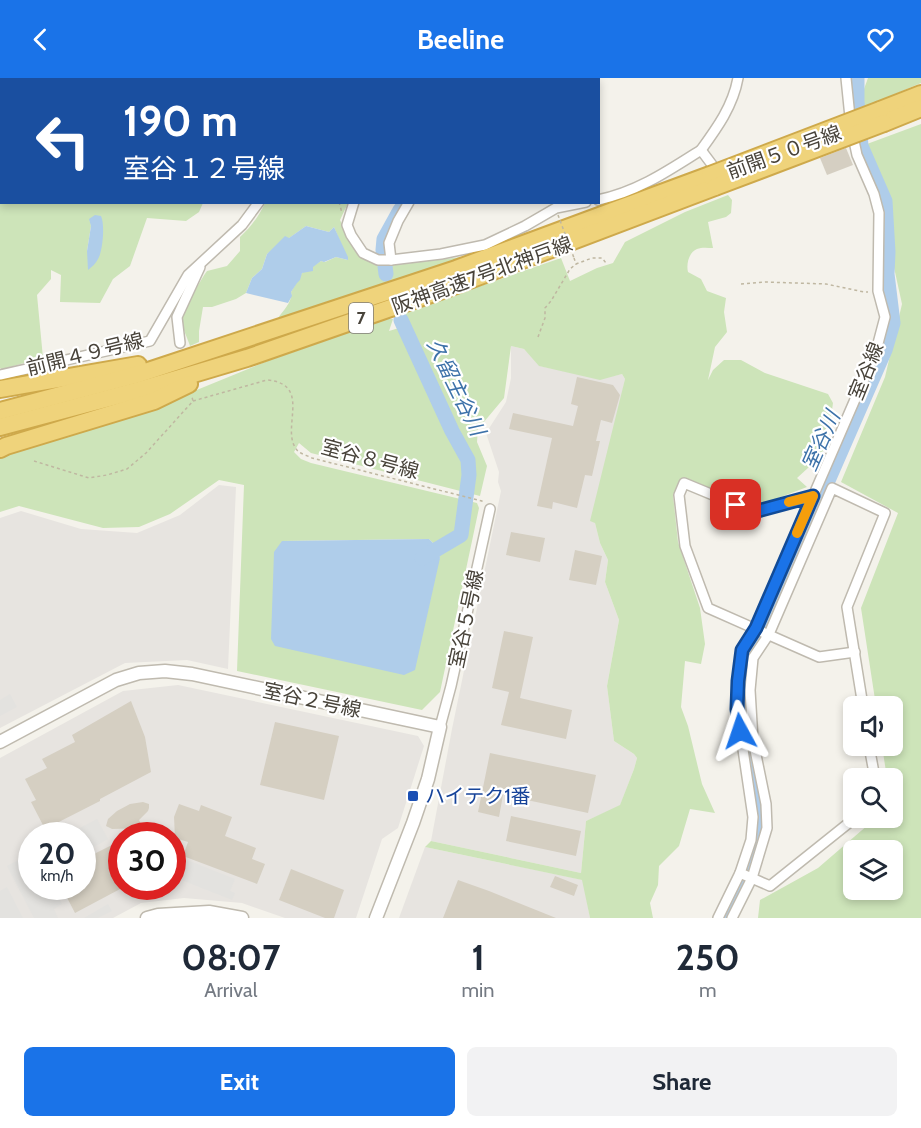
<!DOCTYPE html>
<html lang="en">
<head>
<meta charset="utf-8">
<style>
	body { margin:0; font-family:Cabin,"Noto Sans JP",sans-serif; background:#f2f2f3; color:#1f2937; height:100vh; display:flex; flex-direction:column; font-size:22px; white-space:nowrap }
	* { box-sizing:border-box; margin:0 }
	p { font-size:20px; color:#747a83 }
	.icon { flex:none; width:33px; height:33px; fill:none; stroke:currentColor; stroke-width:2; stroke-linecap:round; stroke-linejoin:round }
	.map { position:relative; height:840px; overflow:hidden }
	.panel { display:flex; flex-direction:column; background:#fff; flex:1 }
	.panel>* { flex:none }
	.top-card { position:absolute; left:0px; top:0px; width:600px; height:126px; box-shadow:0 3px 9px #0003; background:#1a4fa0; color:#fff; overflow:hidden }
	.fabs { position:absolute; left:843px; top:618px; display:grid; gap:12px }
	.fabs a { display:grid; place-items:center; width:60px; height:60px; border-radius:9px; background:#fff; box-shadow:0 3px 9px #0003; font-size:30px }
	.speed { position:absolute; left:18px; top:744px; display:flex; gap:12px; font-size:30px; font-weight:700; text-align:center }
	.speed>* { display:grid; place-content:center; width:78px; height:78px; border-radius:50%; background:#fff; box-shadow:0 3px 9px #0003; line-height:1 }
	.speed small { font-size:15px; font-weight:400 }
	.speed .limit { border:9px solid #d22; background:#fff; color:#111 }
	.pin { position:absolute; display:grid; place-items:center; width:51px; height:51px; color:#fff; margin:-26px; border-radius:12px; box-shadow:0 3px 9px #0006 }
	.me { position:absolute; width:66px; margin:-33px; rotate:355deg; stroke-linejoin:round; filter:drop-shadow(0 0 4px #0008) }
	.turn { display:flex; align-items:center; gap:21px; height:126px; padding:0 24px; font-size:27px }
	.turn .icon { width:78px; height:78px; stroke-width:2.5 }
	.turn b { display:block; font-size:42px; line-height:51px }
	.eta { display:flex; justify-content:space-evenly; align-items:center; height:102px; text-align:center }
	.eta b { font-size:36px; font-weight:700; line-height:42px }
	.primary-button { display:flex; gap:12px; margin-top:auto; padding:12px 24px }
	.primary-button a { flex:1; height:69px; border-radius:9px; background:#1a73e8; color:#fff; font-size:24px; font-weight:700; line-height:69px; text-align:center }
	.primary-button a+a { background:#f2f2f3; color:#1f2937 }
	header { display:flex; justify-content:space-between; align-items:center; height:78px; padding:0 24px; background:#1a73e8; color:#fff; font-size:27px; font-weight:700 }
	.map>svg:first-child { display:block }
	.industrial { fill:#e7e4e0; fill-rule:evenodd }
	.green { fill:#cde4b9; fill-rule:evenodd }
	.parking { fill:#e3e2df }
	.water { fill:#afcdea }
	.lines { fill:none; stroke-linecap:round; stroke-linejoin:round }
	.river { stroke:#afcdea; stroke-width:15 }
	.building { fill:#d5cfc2 }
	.minor-casing { stroke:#bfbaaf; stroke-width:12 }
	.tertiary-casing { stroke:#bfbaaf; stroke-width:15 }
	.motorway-casing { stroke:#cea94b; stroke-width:20 }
	.path { stroke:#bfb7a1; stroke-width:1.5; stroke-dasharray:3 3; stroke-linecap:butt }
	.minor { stroke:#fff; stroke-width:9 }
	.tertiary { stroke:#fff; stroke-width:12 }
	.motorway { stroke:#efd37b; stroke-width:16 }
	.motorway-bridge-casing { stroke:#cea94b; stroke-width:20; stroke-linecap:butt }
	.path-bridge { stroke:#bfb7a1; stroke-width:1.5; stroke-dasharray:3 3; stroke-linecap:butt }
	.motorway-bridge { stroke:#efd37b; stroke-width:16 }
	.route-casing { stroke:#114b97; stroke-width:15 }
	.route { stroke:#1a73e8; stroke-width:10 }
	.slow { stroke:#f59e0b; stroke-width:10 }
	.transit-dot { fill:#1a4fb4; stroke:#fff; stroke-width:2 }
	.labels { text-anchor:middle; stroke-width:4.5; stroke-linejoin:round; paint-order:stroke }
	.shield { fill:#fff; stroke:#7f7b75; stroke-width:1.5 }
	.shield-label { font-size:18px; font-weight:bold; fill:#48433a }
	.street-label { font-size:20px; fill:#48433a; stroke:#fff }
	.transit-label { font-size:20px; fill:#164399; stroke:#fff; text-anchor:start }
	.water-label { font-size:21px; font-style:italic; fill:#3d72a9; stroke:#fff }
</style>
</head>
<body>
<header><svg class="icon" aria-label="back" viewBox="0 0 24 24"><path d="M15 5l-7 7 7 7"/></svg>Beeline<svg class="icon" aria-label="heart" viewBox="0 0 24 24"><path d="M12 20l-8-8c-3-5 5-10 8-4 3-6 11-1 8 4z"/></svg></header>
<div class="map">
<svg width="921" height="840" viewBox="0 0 921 840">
	<rect width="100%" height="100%" fill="#f4f2eb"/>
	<g class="industrial">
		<path d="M511 268 524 271 540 288 600 301 622 296 625 301 595 445 600 465 608 482 605 504 619 542 607 608 614 663 634 676 637 680 634 691 620 728 586 743 581 795 431 763 452 651 501 413 498 404 499 394 486 355 506 324 511 300Z"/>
		<path d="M219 407 236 409 228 591 187 582 125 585 0 650V440L21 433 81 451 137 455 180 437Z"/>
		<path d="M178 607 418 658 424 668 398 750 382 761 356 840H285L242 825 184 820 141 825 113 840H0V680L123 613ZM32 758H82V808H32ZM122 758H172V808H122Z"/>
		<path d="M425 769 583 802 590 840H399Z"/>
	</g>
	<g class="green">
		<path d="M868 0H921V5L862 30 864 11Z"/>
		<path d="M921 46V840H758L760 822 818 790 876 740H892V700H887L882 668H892V628H876L861 530 898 435 841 404 885 299 902 226 867 66ZM854 772H892V812H854Z"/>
		<path d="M0 50H2V124L203 125 199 134 186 143 147 140 130 188 113 201 100 225 60 224 61 197 51 192V201L37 217 43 280 2 291 0 290ZM89 141 100 176 87 173 91 148Z"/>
		<path d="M728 117 732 122 731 135 726 139 708 144 713 170C708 170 702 169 697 171 689 174 686 186 688 194L701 201 707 213 726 220 724 234 727 254 715 269 708 302 713 292 724 282H741L765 295 828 316 833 325 828 361 820 379 797 400 807 409 755 429 681 400 673 417 678 464 700 530 705 566 701 586 685 583 681 629 688 648 702 706 715 735 690 731 679 768 659 788 658 807 650 825 653 840H590L582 802 425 769 431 763 581 795 586 743 620 727 634 691 637 680 634 676 614 663 607 608 619 542 605 504 608 482 600 465 595 445 590 443 625 301 622 296 600 302 539 288 524 271 511 268 504 320 478 351 477 364 487 388 480 418 311 375 299 365 294 374 301 381 311 385 477 425 479 430 440 614 422 632 237 593 244 407 219 402 170 436 139 449 103 450 19 428 0 434V379L17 369 160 327 270 282 387 241H393L389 253 399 250 418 294 463 383 465 390 464 398 473 401 472 381 402 235 561 180 570 203 597 190 613 185 625 164 685 134ZM429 461 436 468 440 481 282 463Z"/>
		<path d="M265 125H348L340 142 355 173 379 189 478 177 278 240C283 233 293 223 291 214L302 195 321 183 325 184 336 179 348 182 334 149 329 154 306 148 267 176 262 191 252 200 246 215 236 221 212 229H203L199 253V264L190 268C188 261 183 252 182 245 182 233 200 203 207 193L227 188 240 173V159C251 149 259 138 265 125Z"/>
	</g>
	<g class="parking">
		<path d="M10 616 17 629 0 638V622Z"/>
		<path d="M97 741 108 761 83 775 82 758 66 757Z"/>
		<path d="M31 775 32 808 53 809 62 826 54 831 58 840H34L7 788Z"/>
		<path d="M187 782 235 801 230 813 235 815 232 822 179 801Z"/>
		<path d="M7 809 23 840H0V813Z"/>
		<path d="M108 826 112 833 98 840H84Z"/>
	</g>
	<g class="water">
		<path d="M95 137 101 138C105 146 103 173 98 181 96 185 92 189 88 192L87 173 91 148 89 141Z"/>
		<path d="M306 148 329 154 334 149 348 179V182L336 179 324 184 321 183 313 189V193L302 195 300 202 297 205 291 214 292 218 288 225 246 215 252 200 262 191 267 176 285 158 289 160Z"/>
		<path d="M429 461 437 469 440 480 415 592 404 597 275 568 271 561 274 474 282 463Z"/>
	</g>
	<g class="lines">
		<g class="river">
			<path d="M455 2V0"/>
			<path d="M386 196 383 172 384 161 400 132"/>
			<path d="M401 242 452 353 468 382 469 397 461 457 422 480"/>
			<path d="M726 840 744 805 759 757 761 736 749 684 745 652V613L749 577 775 524 885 272 893 245 887 196 888 174 885 123 861 68 857 23V0"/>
		</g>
	</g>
	<g class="building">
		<path d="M846 70 853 87 827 97 820 80Z"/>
		<path d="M577 299 613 307 620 317 612 345 601 342 596 363H600L592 398 585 397 577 430 553 424 552 431 537 428 552 360 509 351 513 335 573 348 578 328 571 326Z"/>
		<path d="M511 454 545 460 540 484 506 477Z"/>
		<path d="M575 472 602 478 596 507 569 502Z"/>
		<path d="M504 553 533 559 520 620 572 632 566 661 501 647 509 614 492 610Z"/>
		<path d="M131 623 145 659 151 694 100 721V723L45 751 31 724 36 722 25 701 47 690 42 681 75 664 72 657Z"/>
		<path d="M275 644 339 658 324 722 260 707Z"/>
		<path d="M490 675 596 697 588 735 503 717 499 739 478 734Z"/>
		<path d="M143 724 149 726V730L148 733 139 742 143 750 112 751 106 748 108 741 117 733 130 726Z"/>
		<path d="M179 726 199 733 201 727 232 739 225 758 256 770 252 781 265 786 257 806 183 778 188 764 175 760 174 739Z"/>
		<path d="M511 738 581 753 576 778 506 763Z"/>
		<path d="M122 762V810L75 835 61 808H82V782Z"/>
		<path d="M291 791 344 812 334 840H325L279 822Z"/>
		<path d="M555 798 578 807 574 818 550 809Z"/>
		<path d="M458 802 489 813 556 840H443Z"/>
	</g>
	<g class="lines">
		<g class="minor-casing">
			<g id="minor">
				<path d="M255 0V2"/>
				<path d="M384 0V2"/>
				<path d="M461 2V0"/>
				<path d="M701 72C717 50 733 28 738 0"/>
				<path d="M598 122C637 114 668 93 701 72L719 96"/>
				<path d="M354 124 347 147 351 157 363 175 378 182H391L441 176 485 167 525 148 556 130 586 124"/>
				<path d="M391 182 389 165 398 143 409 124"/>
				<path d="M180 265 177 239 200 189"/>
				<path d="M0 297 150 263 188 197 242 147 259 124"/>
				<path d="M813 418 754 434 684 405 679 417 685 468 708 530 819 579 855 574"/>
				<path d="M440 649 451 608 490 431"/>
				<path d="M869 668 875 700"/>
				<path d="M740 795 770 808 855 740"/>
				<path d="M718 840 740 795 751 762 753 739 737 631 738 603 742 572 756 550 876 273 885 239 878 213 879 135 874 116 857 77 851 49 846 0"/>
				<path d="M732 840 752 800 767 750 766 726 753 662 750 612 753 580 769 556 832 410 885 435 847 529 863 628"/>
			</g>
		</g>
		<g class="tertiary-casing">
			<g id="tertiary">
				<path d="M0 664 116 602 139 595 165 593 192 596 440 649 428 701 413 745 376 840"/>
				<path d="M147 840 158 837 209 834 242 840"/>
			</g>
		</g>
		<g class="motorway-casing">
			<g id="motorway">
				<path d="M880 32 921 16"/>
				<path d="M884 45 921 30"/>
				<path d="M0 311 138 287"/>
				<path d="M0 333 139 296 456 191 710 97"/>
				<path d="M0 349 143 311 247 280 451 209 715 109"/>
				<path d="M0 371 6 368 154 323 189 306"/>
			</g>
		</g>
		<g class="path">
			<path d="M339 124 342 135"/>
			<path d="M574 180 576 186 592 180H602L606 185"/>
			<path d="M741 206 765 204 826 206 864 214H868"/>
			<path d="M538 259 545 240V230L551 223 570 191 576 186"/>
			<path d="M193 323 267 302C315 306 277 355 299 374 302 376 308 378 312 380L482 423 483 425"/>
			<path d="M34 383 89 400 107 397 127 391 146 375 193 323 192 319"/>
		</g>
		<use href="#minor" class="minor"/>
		<use href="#tertiary" class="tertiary"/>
		<use href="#motorway" class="motorway"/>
		<g class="motorway-bridge-casing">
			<g id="motorway-bridge">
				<path d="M710 97 880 32"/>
				<path d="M715 109 884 45"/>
			</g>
		</g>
		<path class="path-bridge" d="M558 137 574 180"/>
		<use href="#motorway-bridge" class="motorway-bridge"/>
	</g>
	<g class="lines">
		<g class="route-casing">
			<path id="route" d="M736 427 754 434 813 418 756 550 742 572 738 603 737 631 740 653"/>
		</g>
		<use href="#route" class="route"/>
		<path class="slow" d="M789 424 813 418 797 455"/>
	</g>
	<rect class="transit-dot" x="407" y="712" width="12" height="12" rx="3"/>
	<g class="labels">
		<rect class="shield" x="349" y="225" width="24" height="30" rx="4.5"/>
		<g class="shield-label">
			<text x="361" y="246">7</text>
		</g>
		<g class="street-label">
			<text transform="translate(784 74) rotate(-20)" y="7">前開５０号線</text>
			<text transform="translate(482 197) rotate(-20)" y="7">阪神高速7号北神戸線</text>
			<text transform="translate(85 276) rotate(-14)" y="7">前開４９号線</text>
			<text transform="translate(866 293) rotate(-68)" y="7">室谷線</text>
			<text transform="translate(370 381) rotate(15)" y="7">室谷８号線</text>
			<text transform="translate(466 541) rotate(-78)" y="7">室谷５号線</text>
			<text transform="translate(312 622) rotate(12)" y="7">室谷２号線</text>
		</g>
		<g class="transit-label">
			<text x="425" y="725">ハイテク1番</text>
		</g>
		<g class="water-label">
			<text transform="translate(456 309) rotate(64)" y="7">久留主谷川</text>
			<text transform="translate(821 363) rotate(-66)" y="7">室谷川</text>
		</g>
	</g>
</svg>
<div class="fabs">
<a><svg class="icon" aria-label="sound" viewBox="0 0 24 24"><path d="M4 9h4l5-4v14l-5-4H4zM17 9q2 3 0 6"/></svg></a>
<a><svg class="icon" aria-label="search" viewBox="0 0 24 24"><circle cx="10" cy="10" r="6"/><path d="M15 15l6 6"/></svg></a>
<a><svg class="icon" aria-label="layers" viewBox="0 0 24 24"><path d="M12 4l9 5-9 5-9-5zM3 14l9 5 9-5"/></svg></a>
</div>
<div class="speed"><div>20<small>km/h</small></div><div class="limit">30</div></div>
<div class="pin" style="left:736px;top:427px;background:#d93025"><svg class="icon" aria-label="arrive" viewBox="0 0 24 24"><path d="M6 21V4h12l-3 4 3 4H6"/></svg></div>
<svg class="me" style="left:740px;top:653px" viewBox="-20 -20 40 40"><path d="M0-17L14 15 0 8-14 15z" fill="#1a73e8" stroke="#fff" stroke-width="4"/></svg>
<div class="top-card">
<div class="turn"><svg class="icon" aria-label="left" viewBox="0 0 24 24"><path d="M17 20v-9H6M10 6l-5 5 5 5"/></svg><div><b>190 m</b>室谷１２号線</div></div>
</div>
</div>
<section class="panel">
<div class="eta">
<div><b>08:07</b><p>Arrival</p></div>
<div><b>1</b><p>min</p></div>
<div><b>250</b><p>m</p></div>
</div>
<div class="primary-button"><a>Exit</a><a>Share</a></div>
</section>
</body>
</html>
